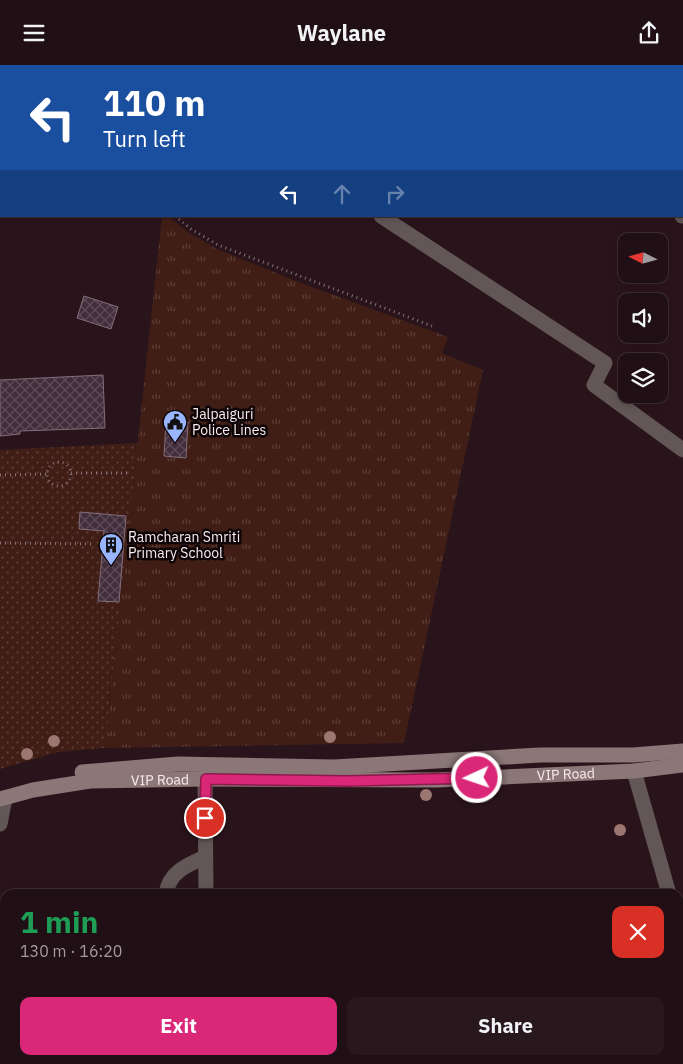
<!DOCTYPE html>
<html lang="en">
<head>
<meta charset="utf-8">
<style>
	body { margin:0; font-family:"IBM Plex Sans",sans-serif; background:#28181d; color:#f1f3f6; height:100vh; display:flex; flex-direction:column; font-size:19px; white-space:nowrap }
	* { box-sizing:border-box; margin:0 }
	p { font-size:16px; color:#a29ca0 }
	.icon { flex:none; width:28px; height:28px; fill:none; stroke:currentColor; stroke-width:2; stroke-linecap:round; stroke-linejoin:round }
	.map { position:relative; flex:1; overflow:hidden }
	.sheet { position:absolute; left:0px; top:824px; width:684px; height:176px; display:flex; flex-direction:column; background:#200f14; border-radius:15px 15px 0 0; box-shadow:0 2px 8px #0003,0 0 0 1px #3d2f34 }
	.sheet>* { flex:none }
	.guide { position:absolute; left:0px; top:0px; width:684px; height:152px; box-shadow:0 2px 8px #0003,0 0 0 1px #3d2f34; background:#1a4fa0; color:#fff; overflow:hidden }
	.needle { width:32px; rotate:276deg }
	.fabs { position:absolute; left:618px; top:168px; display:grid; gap:10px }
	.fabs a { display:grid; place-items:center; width:50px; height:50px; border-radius:10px; background:#200f14; box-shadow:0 2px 8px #0003,0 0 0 1px #3d2f34; font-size:25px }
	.pin { position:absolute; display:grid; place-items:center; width:42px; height:42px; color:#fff; margin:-21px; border:2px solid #fff; border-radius:50%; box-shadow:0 1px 5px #0007 }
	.me { position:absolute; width:55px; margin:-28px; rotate:267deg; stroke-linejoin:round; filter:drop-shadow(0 0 4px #0008) }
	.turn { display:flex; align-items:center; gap:18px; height:105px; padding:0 20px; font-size:22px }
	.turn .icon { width:65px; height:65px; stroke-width:2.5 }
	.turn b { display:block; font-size:35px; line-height:42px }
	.lanes { display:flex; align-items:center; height:48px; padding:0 20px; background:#0003; justify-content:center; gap:25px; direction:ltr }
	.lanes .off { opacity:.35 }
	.round { display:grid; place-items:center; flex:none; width:52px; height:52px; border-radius:10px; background:#28181d }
	.head { display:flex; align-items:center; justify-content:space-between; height:85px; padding:0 20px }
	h1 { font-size:30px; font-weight:800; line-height:38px; color:#1e9e55 }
	.action { display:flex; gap:10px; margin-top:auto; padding:10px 20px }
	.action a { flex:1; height:58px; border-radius:10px; background:#db2777; color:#fff; font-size:20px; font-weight:800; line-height:58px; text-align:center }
	.action a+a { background:#28181d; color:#f1f3f6 }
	header { display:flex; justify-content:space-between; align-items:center; height:65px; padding:0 20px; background:#200f14; font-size:22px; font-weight:800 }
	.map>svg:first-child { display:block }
	.grass { fill:url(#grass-dots) }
	.park { fill:url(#park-tufts) }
	.building { fill:url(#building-cross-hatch); stroke:#856d7c }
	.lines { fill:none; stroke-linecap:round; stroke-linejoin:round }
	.path { stroke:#87747a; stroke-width:3; stroke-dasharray:1 4; stroke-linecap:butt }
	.street { stroke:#625656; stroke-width:15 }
	.secondary { stroke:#8b7777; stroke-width:15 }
	.tree { fill:#9c7671 }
	.route-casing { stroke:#8e194d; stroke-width:12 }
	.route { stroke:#db2777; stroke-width:9 }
	.labels { text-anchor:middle; stroke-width:5; stroke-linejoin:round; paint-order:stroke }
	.poi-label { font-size:14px; fill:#fbebef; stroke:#0c0406; text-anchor:start }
	.street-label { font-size:14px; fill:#fbebef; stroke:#0c0406 }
</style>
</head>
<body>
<header><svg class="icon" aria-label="menu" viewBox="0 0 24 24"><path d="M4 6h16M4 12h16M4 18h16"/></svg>Waylane<svg class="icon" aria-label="share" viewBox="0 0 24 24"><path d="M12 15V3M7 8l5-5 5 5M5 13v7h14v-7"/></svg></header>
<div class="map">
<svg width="683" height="999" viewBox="0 0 683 999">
	<defs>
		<pattern id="grass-dots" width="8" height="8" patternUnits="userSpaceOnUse" patternTransform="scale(1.25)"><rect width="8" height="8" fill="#401e15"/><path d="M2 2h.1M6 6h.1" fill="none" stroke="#5c3f37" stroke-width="1.8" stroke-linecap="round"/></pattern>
		<pattern id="park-tufts" width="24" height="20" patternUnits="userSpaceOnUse" patternTransform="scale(1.25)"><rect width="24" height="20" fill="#401e15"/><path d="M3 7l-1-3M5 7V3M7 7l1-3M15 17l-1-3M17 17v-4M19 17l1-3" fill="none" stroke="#5c3f37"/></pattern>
		<pattern id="building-cross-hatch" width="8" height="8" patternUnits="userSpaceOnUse" patternTransform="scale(1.25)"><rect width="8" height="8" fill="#422d3b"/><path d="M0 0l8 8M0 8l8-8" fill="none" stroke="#5e4c58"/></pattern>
	</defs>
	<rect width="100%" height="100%" fill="#2a141b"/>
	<path class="grass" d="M138 378 105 683 58 687 0 704V385Z"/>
	<path class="park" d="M162 151H168L189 168 217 184 296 216 448 272 442 288 483 305 404 678 105 683Z"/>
	<g class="building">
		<path d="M84 231 118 242 111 264 77 253Z"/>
		<path d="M103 310 105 363 20 366V369L0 371V315Z"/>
		<path d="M166 356 188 357 186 393 164 391Z"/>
		<path d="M80 447 126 451 119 537 98 536 104 466 79 464Z"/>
	</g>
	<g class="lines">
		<g class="path">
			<path d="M0 95H1"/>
			<path d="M175 151 191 164 218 180 432 261"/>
			<circle cx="59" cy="409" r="12"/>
			<path d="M71 408H127"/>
			<path d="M0 410 47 409"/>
			<path d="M0 478 93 479"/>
		</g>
		<g class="street">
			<path d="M154 0 156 1"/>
			<path d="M634 0 640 1"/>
			<path d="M682 11H683"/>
			<path d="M381 151 605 298 594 320 683 385"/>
			<path d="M682 151H683"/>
			<path d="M634 706 669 829"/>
			<path d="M205 714 206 829"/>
			<path d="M0 759 5 733"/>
			<path d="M166 829C169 807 187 800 205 792"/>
			<path d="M679 863 683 878"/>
			<path d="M679 929H683"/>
			<path d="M174 995 175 999"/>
			<path d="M209 995 210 999"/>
		</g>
		<g class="secondary">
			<path d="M82 707 178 699 334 702 540 690H633L683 686"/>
			<path id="s1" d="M0 734 33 725 90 716 205 714 437 715 634 706 683 700"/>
		</g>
	</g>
	<g class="tree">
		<circle cx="330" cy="672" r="6"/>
		<circle cx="54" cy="676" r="6"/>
		<circle cx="27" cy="689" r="6"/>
		<circle cx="426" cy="730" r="6"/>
		<circle cx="467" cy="730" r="6"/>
		<circle cx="620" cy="765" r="6"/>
	</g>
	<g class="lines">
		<g class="route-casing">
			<path id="route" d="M205 753 206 714 347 716 477 713"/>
		</g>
		<use href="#route" class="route"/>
	</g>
	<defs>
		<g id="civic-pin" transform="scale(1.25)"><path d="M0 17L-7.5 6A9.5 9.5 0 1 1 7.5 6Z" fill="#98b5fd" stroke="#0c0406"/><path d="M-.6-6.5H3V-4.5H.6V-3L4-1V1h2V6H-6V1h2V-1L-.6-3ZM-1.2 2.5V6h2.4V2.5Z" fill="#111"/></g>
		<g id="building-pin" transform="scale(1.25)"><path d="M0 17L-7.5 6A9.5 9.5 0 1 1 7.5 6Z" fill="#98b5fd" stroke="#0c0406"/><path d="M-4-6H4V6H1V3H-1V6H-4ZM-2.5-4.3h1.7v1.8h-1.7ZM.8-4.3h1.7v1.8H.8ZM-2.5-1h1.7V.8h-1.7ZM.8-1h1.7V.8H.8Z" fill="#111"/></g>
	</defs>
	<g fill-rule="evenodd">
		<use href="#civic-pin" x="175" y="357"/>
		<use href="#building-pin" x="111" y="480"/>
	</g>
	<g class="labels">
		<g class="poi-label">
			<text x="192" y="354">Jalpaiguri<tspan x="192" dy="16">Police Lines</tspan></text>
			<text x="128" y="477">Ramcharan Smriti<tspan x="128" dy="16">Primary School</tspan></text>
		</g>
		<g class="street-label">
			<text dy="5" stroke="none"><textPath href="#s1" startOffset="568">VIP Road</textPath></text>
			<text dy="5" stroke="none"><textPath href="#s1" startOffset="162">VIP Road</textPath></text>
		</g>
	</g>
</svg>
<div class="fabs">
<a><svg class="needle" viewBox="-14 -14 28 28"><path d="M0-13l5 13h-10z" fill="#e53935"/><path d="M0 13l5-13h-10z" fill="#a29ca0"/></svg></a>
<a><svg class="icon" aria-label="sound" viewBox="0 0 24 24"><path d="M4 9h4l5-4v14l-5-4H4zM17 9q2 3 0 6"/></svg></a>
<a><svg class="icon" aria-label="layers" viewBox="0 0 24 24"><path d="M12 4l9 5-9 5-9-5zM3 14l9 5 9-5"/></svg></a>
</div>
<div class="pin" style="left:205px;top:753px;background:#d93025"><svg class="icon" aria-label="arrive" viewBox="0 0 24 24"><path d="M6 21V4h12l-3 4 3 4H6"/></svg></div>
<svg class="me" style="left:477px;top:713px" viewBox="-20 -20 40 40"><circle r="17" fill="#db2777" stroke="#fff" stroke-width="3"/><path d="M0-11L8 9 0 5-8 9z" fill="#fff"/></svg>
<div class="guide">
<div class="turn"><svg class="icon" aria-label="left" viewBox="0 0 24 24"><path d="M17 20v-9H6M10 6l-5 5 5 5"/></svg><div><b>110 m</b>Turn left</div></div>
<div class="lanes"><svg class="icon" aria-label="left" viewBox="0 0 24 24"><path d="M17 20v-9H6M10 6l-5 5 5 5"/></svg><svg class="icon off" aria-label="ahead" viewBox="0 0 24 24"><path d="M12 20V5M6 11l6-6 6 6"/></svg><svg class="icon off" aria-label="right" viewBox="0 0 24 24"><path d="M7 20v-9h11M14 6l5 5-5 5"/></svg></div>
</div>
<section class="sheet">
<div class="head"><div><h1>1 min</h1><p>130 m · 16:20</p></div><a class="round" style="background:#d93025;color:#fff"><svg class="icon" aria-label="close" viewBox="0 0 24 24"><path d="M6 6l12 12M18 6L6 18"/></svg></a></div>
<div class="action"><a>Exit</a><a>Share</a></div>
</section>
</div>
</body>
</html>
